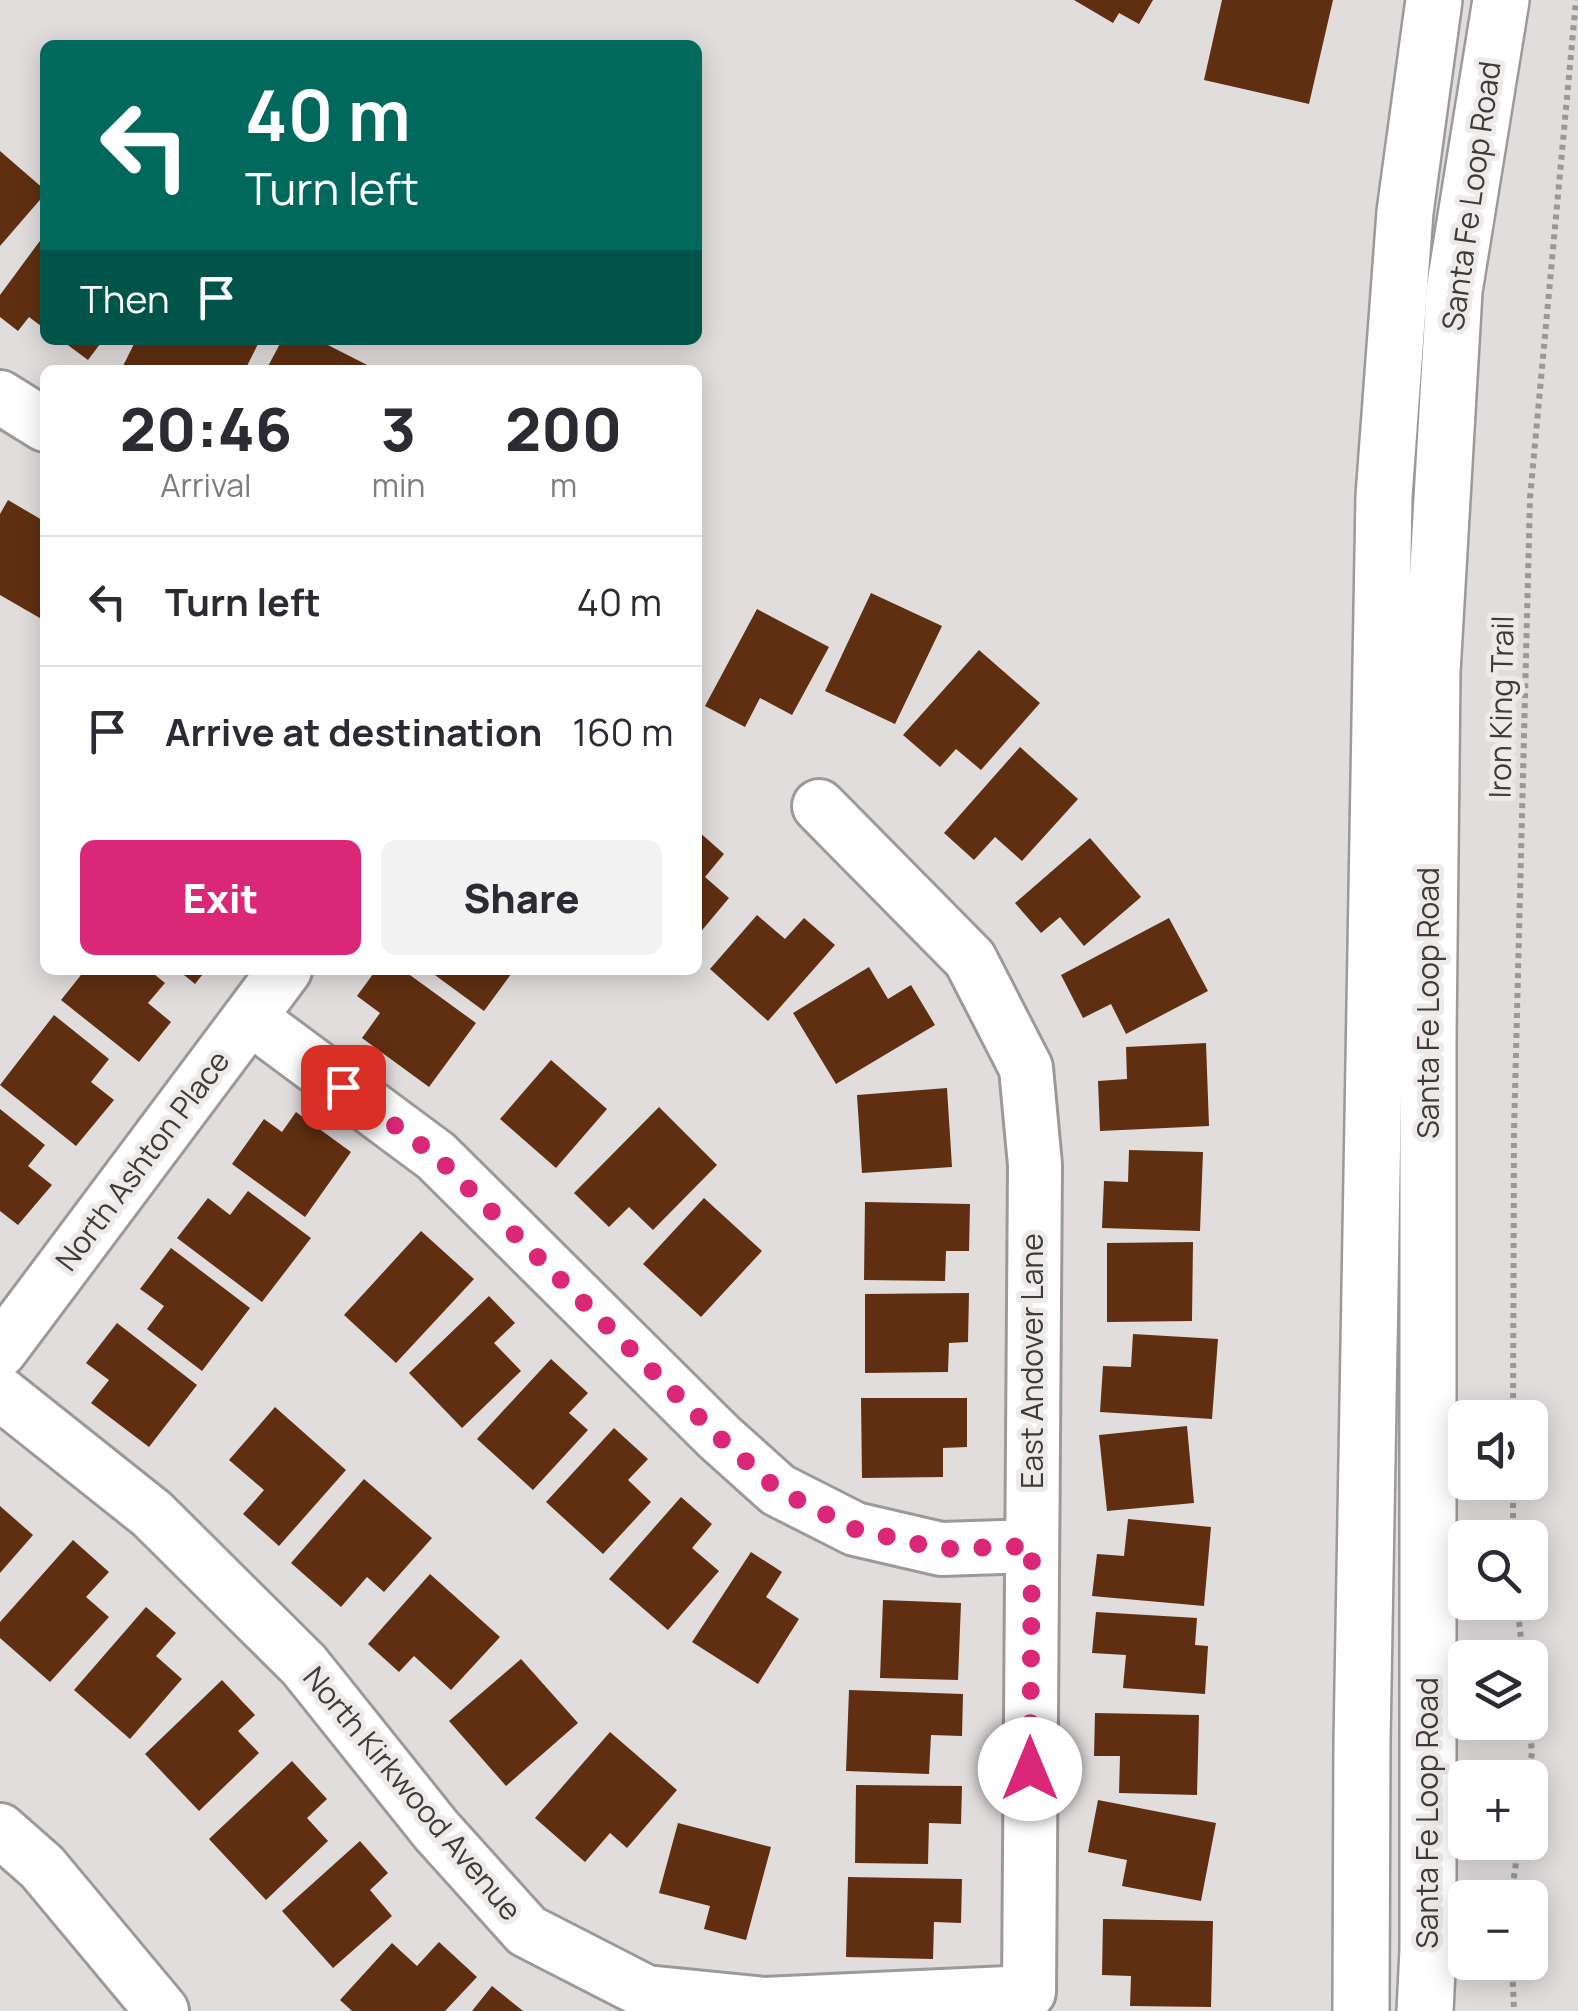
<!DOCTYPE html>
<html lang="en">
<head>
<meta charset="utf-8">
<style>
	body { margin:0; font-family:Manrope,sans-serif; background:#f2f2f3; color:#2b2b33; height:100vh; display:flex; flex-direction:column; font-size:38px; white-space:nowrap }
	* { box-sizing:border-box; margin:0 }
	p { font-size:32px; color:#7c7c81 }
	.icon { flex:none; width:55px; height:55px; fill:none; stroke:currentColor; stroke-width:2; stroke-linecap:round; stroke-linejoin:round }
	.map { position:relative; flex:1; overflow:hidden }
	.drawer { position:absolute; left:40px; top:365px; width:662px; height:610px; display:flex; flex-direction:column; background:#fff; border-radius:15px; box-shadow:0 5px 25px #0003 }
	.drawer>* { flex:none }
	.guide { position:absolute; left:40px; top:40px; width:662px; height:305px; border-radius:15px; box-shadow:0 5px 25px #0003; background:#00695c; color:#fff; overflow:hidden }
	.controls { position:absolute; left:1448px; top:1400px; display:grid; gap:20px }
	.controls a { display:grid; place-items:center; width:100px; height:100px; border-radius:15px; background:#fff; box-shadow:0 5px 25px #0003; font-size:50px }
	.pin { position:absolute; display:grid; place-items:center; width:85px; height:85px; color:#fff; margin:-42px; border-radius:20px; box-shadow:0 5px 15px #0006 }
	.me { position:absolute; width:110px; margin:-55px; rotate:0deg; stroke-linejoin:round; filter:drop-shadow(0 0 8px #0008) }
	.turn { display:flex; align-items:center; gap:35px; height:210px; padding:0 40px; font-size:45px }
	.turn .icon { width:130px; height:130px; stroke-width:2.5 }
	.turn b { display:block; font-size:70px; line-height:85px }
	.then { display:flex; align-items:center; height:95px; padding:0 40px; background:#0003; gap:20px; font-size:38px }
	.eta { display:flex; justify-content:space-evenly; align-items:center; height:170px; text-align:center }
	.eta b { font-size:60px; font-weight:800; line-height:70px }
	.cta { display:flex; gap:20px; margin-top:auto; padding:20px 40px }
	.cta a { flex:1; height:115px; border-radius:15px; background:#db2777; color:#fff; font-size:40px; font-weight:800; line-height:115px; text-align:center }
	.cta a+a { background:#f2f2f3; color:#2b2b33 }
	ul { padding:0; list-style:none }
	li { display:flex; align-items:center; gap:30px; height:130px; padding:0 40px; border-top:2px solid #e1e1e2 }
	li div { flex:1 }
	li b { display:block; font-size:38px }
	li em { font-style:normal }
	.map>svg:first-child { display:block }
	.building { fill:#602f11 }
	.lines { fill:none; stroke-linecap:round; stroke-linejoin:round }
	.minor-casing { stroke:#9c9998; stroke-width:58 }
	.major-casing { stroke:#9c9998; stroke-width:60 }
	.path { stroke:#9b9897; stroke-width:6; stroke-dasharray:5 5; stroke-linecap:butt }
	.minor { stroke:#fff; stroke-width:52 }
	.major { stroke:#fff; stroke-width:55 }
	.route { stroke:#db2777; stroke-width:18; stroke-dasharray:0 32.4 }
	.labels { text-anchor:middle; stroke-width:10; stroke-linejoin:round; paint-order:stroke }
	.street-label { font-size:30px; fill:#3d3c3b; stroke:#eeeae9 }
</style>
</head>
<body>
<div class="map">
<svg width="1578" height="2011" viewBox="0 0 1578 2011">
	<rect width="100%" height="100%" fill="#e1dddc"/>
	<g class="building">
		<path d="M1074 0H1153L1139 24 1119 13 1113 23Z"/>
		<path d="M1222 0H1333L1309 104 1204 80Z"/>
		<path d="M0 151 45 190V194L0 246Z"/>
		<path d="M45 234V329L29 317 18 331 0 317V295Z"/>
		<path d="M61 340H103L88 360Z"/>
		<path d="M136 340H260L245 370H121Z"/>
		<path d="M282 340H318L377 370H266Z"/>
		<path d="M8 500 42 520 45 515V621L0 595V514Z"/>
		<path d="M871 593 942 626 895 724 825 691Z"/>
		<path d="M757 609 829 647 792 715 760 698 745 727 705 706Z"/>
		<path d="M979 650 1040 703 981 770 956 749 940 767 903 735Z"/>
		<path d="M1020 747 1078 799 1022 861 995 837 974 860 944 833Z"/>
		<path d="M698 831 724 854 705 877 729 898 698 935Z"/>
		<path d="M1090 838 1141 897 1084 946 1060 917 1041 933 1015 903Z"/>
		<path d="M757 915 785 939 804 918 835 945 768 1021 710 969Z"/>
		<path d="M1169 918 1208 991 1126 1034 1111 1004 1083 1018 1061 975Z"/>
		<path d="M869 967 888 999 911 985 935 1025 836 1084 793 1013Z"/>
		<path d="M85 970H149L165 983 148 1003 171 1022 139 1062 61 1000Z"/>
		<path d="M178 970H206L195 984Z"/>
		<path d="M376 970H403L476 1023 429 1087 362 1038 380 1013 357 996Z"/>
		<path d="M428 970H514L484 1011Z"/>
		<path d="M54 1015 109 1059 91 1082 114 1100 76 1146 0 1085Z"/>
		<path d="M1206 1043 1209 1126 1100 1131 1098 1081 1127 1079 1126 1047Z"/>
		<path d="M551 1060 607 1109 556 1168 500 1119Z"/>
		<path d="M947 1088 952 1167 862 1173 857 1095Z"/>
		<path d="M659 1107 717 1165 653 1230 629 1207 609 1227 574 1193Z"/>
		<path d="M0 1109 45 1145 28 1166 52 1185 18 1225 0 1211Z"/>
		<path d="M296 1112 351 1152 305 1217 232 1164 264 1119 282 1132Z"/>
		<path d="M1129 1150 1203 1152 1200 1231 1102 1228 1104 1181 1128 1182Z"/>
		<path d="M248 1191 311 1238 262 1302 177 1238 208 1198 230 1215Z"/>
		<path d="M704 1198 762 1251 701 1317 643 1264Z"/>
		<path d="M865 1202 970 1204 969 1251H946L945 1281 864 1280Z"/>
		<path d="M421 1231 474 1279 396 1363 344 1315Z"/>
		<path d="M1193 1242 1192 1321 1107 1322V1243Z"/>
		<path d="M171 1248 250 1308 202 1371 147 1329 164 1306 140 1289Z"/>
		<path d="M969 1293 968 1342 949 1343 948 1372 865 1373V1294Z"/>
		<path d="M489 1296 515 1323 494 1343 521 1371 462 1428 409 1373Z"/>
		<path d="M117 1323 197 1385 149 1447 91 1403 109 1380 86 1363Z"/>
		<path d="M1133 1334 1218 1339 1212 1419 1100 1412 1103 1366 1131 1367Z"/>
		<path d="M551 1359 588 1393 569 1413 588 1430 533 1490 477 1439Z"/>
		<path d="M861 1398H967V1447L943 1448V1477L862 1478Z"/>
		<path d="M275 1407 346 1470 279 1546 243 1514 264 1490 229 1460Z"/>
		<path d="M1187 1426 1194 1503 1107 1511 1099 1435Z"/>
		<path d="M614 1428 648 1459 628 1480 651 1502 603 1554 546 1502Z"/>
		<path d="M364 1479 432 1538 384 1592 367 1577 341 1607 291 1563Z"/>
		<path d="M681 1497 712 1524 692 1548 719 1571 668 1630 609 1579Z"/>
		<path d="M0 1506 33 1535 0 1573Z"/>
		<path d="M1128 1519 1211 1527 1204 1606 1092 1596 1097 1554 1124 1556Z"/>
		<path d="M73 1540 109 1572 86 1597 109 1617 50 1682 0 1638V1622Z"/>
		<path d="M751 1552 782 1572 766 1597 799 1619 758 1684 692 1642Z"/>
		<path d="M430 1574 500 1637 451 1690 414 1656 399 1672 368 1644Z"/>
		<path d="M883 1600 961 1603 958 1680 880 1678Z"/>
		<path d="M146 1607 176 1633 156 1656 182 1679 130 1739 74 1690Z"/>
		<path d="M1096 1612 1197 1618 1195 1645 1208 1646 1205 1694 1123 1688 1126 1655 1092 1653Z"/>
		<path d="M521 1659 578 1723 506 1786 449 1721Z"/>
		<path d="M222 1680 255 1715 238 1731 259 1753 199 1811 145 1754Z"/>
		<path d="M849 1690 963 1694 962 1736 931 1735 929 1774 846 1771Z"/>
		<path d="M1095 1713 1199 1715 1197 1795 1119 1793 1120 1756H1094Z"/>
		<path d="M610 1732 677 1790 627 1848 610 1833 585 1862 535 1818Z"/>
		<path d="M292 1761 327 1799 307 1818 328 1841 266 1900 209 1839Z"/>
		<path d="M856 1785 962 1786 961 1824 929 1823 928 1864 855 1863Z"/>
		<path d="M1098 1800 1216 1823 1201 1901 1122 1886 1127 1860 1088 1852Z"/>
		<path d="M678 1823 771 1847 746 1940 704 1929 710 1906 659 1893Z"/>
		<path d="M360 1841 388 1873 370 1890 392 1916 333 1968 282 1911Z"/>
		<path d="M848 1877 962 1879 961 1923 934 1922 933 1959 846 1957Z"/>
		<path d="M1103 1919 1213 1921 1211 2007 1130 2006 1131 1976 1102 1975Z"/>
		<path d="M439 1942 477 1977 445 2011H352L340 2000 392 1943 417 1966Z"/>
		<path d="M492 1986 523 2011H472Z"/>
	</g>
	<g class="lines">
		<g class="minor-casing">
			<g id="minor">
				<path d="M0 397 45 425"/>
				<path d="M250 1018 436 1156 719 1437 778 1490 855 1529 941 1549 1032 1546"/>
				<path d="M0 1351 285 970"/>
				<path d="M0 1393 152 1514 304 1665 436 1830 527 1931 646 1992 764 2004 1029 1992 1035 1165 1026 1068 970 959 819 806"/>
				<path d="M0 1830 42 1867 162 2011"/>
			</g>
		</g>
		<g class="major-casing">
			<g id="major">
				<path d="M1361 2011 1362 1742 1384 496 1405 212 1434 0"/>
				<path d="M1425 2011 1428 1950V1039L1432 672 1454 291 1501 0"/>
			</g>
		</g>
		<g class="path">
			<path d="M1513 1418 1514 1132 1530 498 1576 0"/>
			<path d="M1513 1538V1482"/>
			<path d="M1517 1602 1523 1658"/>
			<path d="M1528 1778 1532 1753 1529 1722"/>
			<path d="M1511 1898 1519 1842"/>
			<path d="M1512 1962 1514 2011"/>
		</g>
		<use href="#minor" class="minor"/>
		<use href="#major" class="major"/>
	</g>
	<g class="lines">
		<path class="route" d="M343 1087 436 1156 720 1438 778 1490 855 1529 940 1549 1032 1546 1030 1769"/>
	</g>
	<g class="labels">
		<g class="street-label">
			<text transform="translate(1472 196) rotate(-82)" y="10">Santa Fe Loop Road</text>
			<text transform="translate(1502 707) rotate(-89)" y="10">Iron King Trail</text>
			<text transform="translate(1429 1003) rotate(-90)" y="10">Santa Fe Loop Road</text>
			<text transform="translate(143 1161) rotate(-53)" y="10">North Ashton Place</text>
			<text transform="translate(1033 1361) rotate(-90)" y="10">East Andover Lane</text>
			<text transform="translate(412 1794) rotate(50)" y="10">North Kirkwood Avenue</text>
			<text transform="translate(1428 1813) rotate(-90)" y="10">Santa Fe Loop Road</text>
		</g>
	</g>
</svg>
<div class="controls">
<a><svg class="icon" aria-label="sound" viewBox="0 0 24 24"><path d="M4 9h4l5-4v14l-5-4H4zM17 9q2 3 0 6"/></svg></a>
<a><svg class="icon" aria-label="search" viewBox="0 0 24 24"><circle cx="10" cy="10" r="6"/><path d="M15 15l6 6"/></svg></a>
<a><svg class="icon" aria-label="layers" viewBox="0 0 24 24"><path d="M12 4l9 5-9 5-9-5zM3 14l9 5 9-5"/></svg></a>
<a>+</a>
<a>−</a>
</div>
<div class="pin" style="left:343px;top:1087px;background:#d93025"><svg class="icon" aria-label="arrive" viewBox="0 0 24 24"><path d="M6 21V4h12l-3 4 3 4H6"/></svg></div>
<svg class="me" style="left:1030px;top:1769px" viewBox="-20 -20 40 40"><circle r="19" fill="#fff"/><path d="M0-13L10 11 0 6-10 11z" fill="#db2777"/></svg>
<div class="guide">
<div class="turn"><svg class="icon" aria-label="left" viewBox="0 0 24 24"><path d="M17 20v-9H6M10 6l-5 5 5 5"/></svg><div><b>40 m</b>Turn left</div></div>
<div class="then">Then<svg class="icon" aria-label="arrive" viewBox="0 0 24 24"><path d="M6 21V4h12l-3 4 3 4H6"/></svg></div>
</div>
<section class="drawer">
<div class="eta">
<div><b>20:46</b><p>Arrival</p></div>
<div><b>3</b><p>min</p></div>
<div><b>200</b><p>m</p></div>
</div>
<ul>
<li><svg class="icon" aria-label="left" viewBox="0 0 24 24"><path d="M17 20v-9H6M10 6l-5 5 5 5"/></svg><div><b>Turn left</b></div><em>40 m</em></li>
<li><svg class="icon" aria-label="arrive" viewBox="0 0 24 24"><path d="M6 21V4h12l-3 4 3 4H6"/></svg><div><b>Arrive at destination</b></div><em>160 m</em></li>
</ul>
<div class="cta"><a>Exit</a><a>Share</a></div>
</section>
</div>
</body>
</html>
